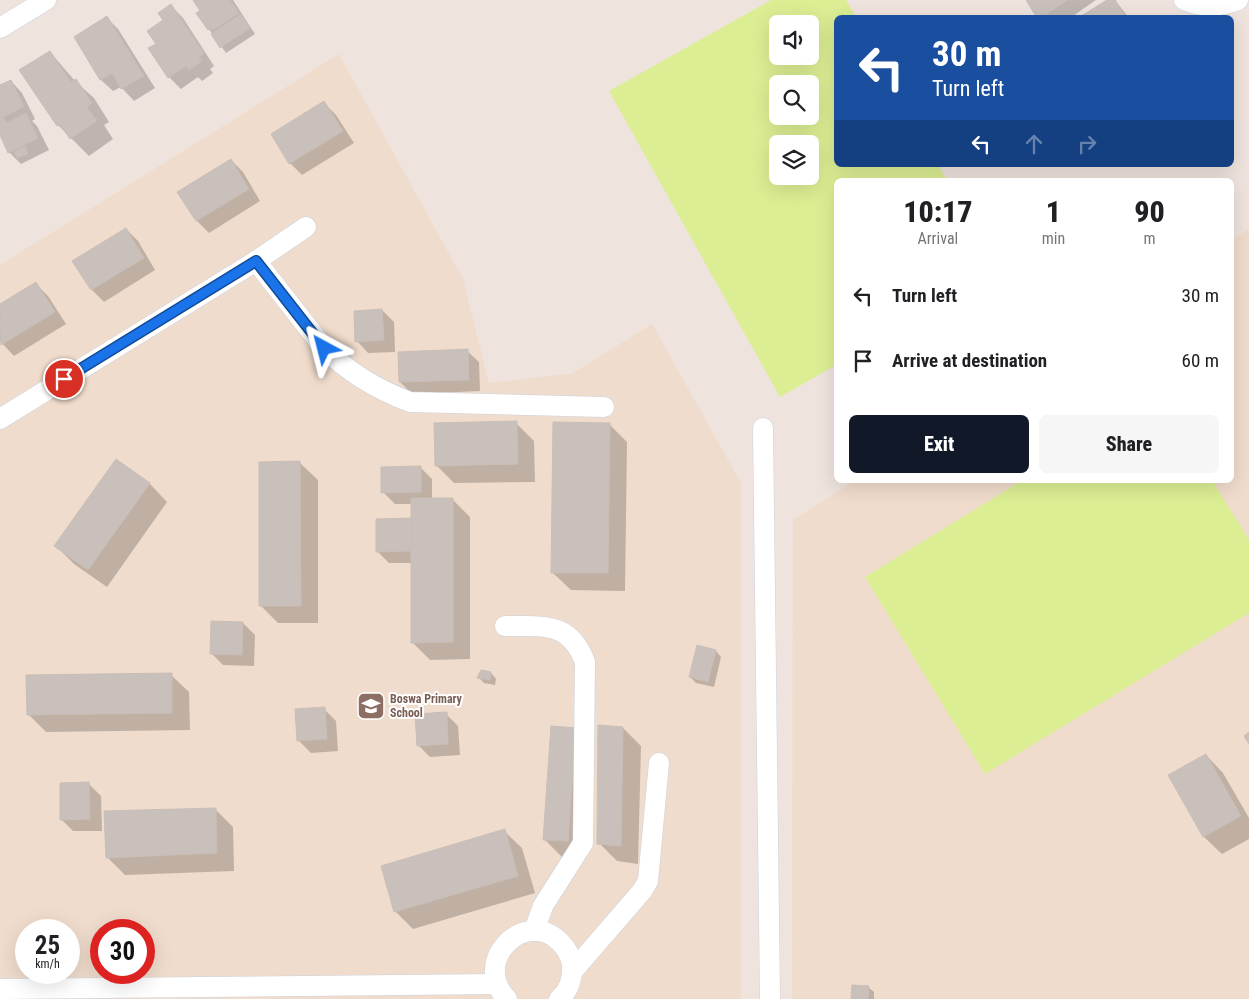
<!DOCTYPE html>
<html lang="en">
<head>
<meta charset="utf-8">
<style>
	body { margin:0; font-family:"Roboto Condensed",sans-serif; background:#f6f6f6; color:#202124; height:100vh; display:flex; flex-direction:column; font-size:19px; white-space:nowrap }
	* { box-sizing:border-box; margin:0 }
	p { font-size:16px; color:#757577 }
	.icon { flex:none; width:28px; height:28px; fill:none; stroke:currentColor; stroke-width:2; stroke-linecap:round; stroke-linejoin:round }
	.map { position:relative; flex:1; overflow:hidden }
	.details { position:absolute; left:834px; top:178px; width:400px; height:305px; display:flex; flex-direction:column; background:#fff; border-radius:8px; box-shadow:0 5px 20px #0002 }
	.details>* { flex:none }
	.banner { position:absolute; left:834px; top:15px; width:400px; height:152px; border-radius:8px; box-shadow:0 5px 20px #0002; background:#1a4fa0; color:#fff; overflow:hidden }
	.buttons { position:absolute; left:769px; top:15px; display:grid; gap:10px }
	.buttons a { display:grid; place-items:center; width:50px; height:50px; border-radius:8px; background:#fff; box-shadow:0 5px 20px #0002; font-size:25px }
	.speed { position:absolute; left:15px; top:919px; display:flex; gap:10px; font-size:25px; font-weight:700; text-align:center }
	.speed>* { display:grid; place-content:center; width:65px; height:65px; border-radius:50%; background:#fff; box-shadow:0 5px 20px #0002; line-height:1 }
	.speed small { font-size:12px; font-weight:400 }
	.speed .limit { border:8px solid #d22; background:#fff; color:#111 }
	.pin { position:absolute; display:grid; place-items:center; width:42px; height:42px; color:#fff; margin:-21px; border:2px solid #fff; border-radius:50%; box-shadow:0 1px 5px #0007 }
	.me { position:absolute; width:55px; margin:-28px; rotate:322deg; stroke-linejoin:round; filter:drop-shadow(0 0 4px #0008) }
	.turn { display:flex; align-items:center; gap:18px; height:105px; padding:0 15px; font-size:22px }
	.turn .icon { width:65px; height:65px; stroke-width:2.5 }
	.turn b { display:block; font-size:35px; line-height:42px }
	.lanes { display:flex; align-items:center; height:48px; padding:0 15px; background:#0003; justify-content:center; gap:25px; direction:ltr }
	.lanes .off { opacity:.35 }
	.eta { display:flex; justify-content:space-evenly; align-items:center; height:85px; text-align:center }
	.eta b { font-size:30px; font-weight:800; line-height:35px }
	.cta { display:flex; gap:10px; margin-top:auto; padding:10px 15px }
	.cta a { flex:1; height:58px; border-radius:8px; background:#111827; color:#fff; font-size:20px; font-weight:800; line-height:58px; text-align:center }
	.cta a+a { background:#f6f6f6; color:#202124 }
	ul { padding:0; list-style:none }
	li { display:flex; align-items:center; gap:15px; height:65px; padding:0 15px }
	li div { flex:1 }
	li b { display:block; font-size:19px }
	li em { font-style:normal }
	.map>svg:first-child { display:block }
	.education { fill:#f0dccc; fill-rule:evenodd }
	.pitch { fill:#dbee93; fill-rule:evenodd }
	.shadow { fill:#0003 }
	.building { fill:#c9c0bc; stroke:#c9beb6 }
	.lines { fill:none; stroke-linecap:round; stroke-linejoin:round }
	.minor-casing { stroke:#cbd3dd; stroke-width:21 }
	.minor { stroke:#fff; stroke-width:20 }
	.route-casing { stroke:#114b97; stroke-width:12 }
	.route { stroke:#1a73e8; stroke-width:9 }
	.labels { text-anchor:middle; stroke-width:4; stroke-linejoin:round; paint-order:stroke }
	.education-label { font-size:12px; font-weight:bold; fill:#785e54; stroke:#fff; text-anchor:start }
</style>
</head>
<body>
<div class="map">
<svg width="1249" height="999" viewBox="0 0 1249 999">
	<rect width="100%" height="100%" fill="#eee3dd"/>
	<g class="education">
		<path d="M339 54 463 279 489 383 573 373 652 324 741 483V999H0V265ZM26 930H69V972H26ZM101 930H144V972H101Z"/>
		<path d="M1249 229V999H792L793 520 856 480H1231V240Z"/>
	</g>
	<g class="pitch">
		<path d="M771 0H846L856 17 836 18V165H938L947 180H836V365L780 397 609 91ZM778 24H810V56H778ZM778 84H810V116H778ZM778 144H810V176H778Z"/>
		<path d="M1023 480H1212L1249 540V613L985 774 865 577Z"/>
	</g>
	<g class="shadow">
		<path d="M193 0H233L255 34 226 53 209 29 202 11Z"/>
		<path d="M1027 0H1096L1070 18H1038Z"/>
		<path d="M1109 0H1115L1129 18H1081Z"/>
		<path d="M171 6 183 18 214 66 210 69 213 73 202 81 198 77 181 89 169 77 157 44Z"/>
		<path d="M107 18 118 29 155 88 134 101 121 87 113 91 101 80 75 37Z"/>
		<path d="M50 52 75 81 94 98 109 122 104 125 113 139 89 156 58 125Z"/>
		<path d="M11 81 22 93 35 119 32 121 37 126 49 150 21 164 9 152 0 132V86Z"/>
		<path d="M324 103 336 115 354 143 302 175 290 163Z"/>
		<path d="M231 160 243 172 260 201 209 233 197 221 179 192Z"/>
		<path d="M126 229 138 241 155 270 104 302 92 290 74 261Z"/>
		<path d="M36 284 48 296 66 324 14 356 0 341V306Z"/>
		<path d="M382 310 394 322 395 352 368 353 357 341Z"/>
		<path d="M467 351 479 362 480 391 412 394 400 382Z"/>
		<path d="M516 423 534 441 535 482 454 483 436 465Z"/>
		<path d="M609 424 627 442 625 591 571 590 553 573Z"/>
		<path d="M116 461 150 484 167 502 107 587 74 564 56 546Z"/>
		<path d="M300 463 318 480V623H278L260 605Z"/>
		<path d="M420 467 432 479V499H452L470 517V659L430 660 412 642V563H389L377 551 412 519V504H395L383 492Z"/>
		<path d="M243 623 255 635 254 666 223 665 211 653Z"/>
		<path d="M716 651 721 657 714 687 696 683 690 677Z"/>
		<path d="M491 673 496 679 495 685 484 683 478 677Z"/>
		<path d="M171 675 189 692 190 730 46 732 28 714Z"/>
		<path d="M324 709 336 721 338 751 311 753 299 741Z"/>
		<path d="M446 714 458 726 460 755 430 757 418 745Z"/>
		<path d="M552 728 593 747 586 859 562 857 544 839Z"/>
		<path d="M623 728 641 746 638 864 617 861 599 843Z"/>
		<path d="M1206 755 1223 773 1249 818V839L1222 854 1204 837 1169 776Z"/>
		<path d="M89 784 101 796 102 831H73L61 819Z"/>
		<path d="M215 809 233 827 234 871 125 875 107 857Z"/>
		<path d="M504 831 522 848 535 893 413 929 395 911Z"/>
		<path d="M868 987 874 992V999H852Z"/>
	</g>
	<g class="building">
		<path d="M193 0H230L239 13 213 30 211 28 208 30 196 13 200 11Z"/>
		<path d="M1026 0H1067L1041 18H1037Z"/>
		<path d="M1107 0H1115L1126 18H1078Z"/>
		<path d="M171 4 204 53 199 57 202 61 189 70 186 66 168 78 148 48 156 44 147 31 163 20 158 13Z"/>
		<path d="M241 14 250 28 220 48 211 34Z"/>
		<path d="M107 16 144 76 121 89 112 73 100 80 74 37Z"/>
		<path d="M50 51 71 82 76 79 92 103 87 107 97 121 70 139 60 124 57 126 19 70Z"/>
		<path d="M11 80 24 107 3 117 6 123 26 113 38 138 8 153 0 135V85Z"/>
		<path d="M324 101 343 131 289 164 271 134Z"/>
		<path d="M25 146 28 154 17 158 14 151Z"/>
		<path d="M231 159 249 189 196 221 177 192Z"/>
		<path d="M126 228 144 258 91 290 72 261Z"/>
		<path d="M36 282 55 312 1 345 0 304Z"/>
		<path d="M382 309 384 340 355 342 354 311Z"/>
		<path d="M468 349 469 380 399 382 398 352Z"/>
		<path d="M517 421 518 464 435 466 434 423Z"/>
		<path d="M553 422 610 423 608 573H551Z"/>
		<path d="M116 459 150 483 88 570 54 546Z"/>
		<path d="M300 461 301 606H259V462Z"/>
		<path d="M421 466V492L381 493V467Z"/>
		<path d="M411 498H453V642L411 643Z"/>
		<path d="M411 518V551L376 552V519Z"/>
		<path d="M211 621 243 622 242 655 210 654Z"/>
		<path d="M697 645 716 650 708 682 689 677Z"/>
		<path d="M481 670 491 672 490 680 477 678Z"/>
		<path d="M172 673V713L27 715 26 675Z"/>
		<path d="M325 707 327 739 297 741 295 709Z"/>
		<path d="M447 712 448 744 417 746 415 714Z"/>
		<path d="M598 725 623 727 621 846 597 844Z"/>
		<path d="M551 726 576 728 568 841 543 840Z"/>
		<path d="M1249 732V744L1244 736Z"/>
		<path d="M1206 754 1241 816 1203 837 1168 775Z"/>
		<path d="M89 782 90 819 60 820V783Z"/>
		<path d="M216 808 217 853 106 858 104 811Z"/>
		<path d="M505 829 518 876 394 912 381 866Z"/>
		<path d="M852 985 869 986 868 999H851Z"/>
	</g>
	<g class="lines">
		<g class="minor-casing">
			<g id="minor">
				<path d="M1184 0C1203 8 1219 7 1238 0"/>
				<path d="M0 28 46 0"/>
				<path d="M256 261 324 348C348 372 378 390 410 402L604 407"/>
				<path d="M0 419 256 261 306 227"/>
				<path d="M763 428 770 999"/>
				<path d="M505 626C543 627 569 620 585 662L583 843 543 906 534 931"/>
				<path d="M572 972 642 891 648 881 659 763"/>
				<path d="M0 989 497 984"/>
				<path d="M507 999C470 961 526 907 560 942 566 948 571 955 572 965 573 978 569 991 559 999"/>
			</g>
		</g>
		<use href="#minor" class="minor"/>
	</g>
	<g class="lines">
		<g class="route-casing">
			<path id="route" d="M64 379 256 261 324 348"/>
		</g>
		<use href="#route" class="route"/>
	</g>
	<defs>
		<g id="school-square" transform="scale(1.4375)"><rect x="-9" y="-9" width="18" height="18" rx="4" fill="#8d6e63" stroke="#fff"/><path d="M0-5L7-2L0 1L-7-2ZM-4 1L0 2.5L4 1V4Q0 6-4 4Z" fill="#fff"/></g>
	</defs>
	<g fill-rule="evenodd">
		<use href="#school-square" x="371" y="706"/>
	</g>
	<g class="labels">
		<g class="education-label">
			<text x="390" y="703">Boswa Primary<tspan x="390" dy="14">School</tspan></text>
		</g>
	</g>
</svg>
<div class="buttons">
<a><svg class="icon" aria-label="sound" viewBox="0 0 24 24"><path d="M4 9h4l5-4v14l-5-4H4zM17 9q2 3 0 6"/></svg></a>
<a><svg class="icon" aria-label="search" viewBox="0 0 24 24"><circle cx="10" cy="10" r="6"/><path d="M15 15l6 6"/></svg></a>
<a><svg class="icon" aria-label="layers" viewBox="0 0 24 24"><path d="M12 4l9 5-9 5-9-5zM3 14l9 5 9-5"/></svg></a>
</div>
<div class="speed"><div>25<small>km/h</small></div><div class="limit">30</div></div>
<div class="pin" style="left:64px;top:379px;background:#d93025"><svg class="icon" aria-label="arrive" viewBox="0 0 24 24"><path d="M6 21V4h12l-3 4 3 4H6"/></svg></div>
<svg class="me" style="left:324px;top:348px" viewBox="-20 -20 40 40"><path d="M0-17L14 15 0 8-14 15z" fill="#1a73e8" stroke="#fff" stroke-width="4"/></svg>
<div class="banner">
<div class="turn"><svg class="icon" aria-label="left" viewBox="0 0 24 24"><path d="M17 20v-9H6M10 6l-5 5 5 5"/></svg><div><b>30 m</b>Turn left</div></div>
<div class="lanes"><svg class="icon" aria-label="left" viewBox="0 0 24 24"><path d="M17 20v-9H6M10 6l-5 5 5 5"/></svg><svg class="icon off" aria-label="ahead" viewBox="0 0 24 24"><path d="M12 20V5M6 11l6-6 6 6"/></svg><svg class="icon off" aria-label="right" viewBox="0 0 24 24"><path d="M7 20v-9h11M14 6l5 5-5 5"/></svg></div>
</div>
<section class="details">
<div class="eta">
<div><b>10:17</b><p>Arrival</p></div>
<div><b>1</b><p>min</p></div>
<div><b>90</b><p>m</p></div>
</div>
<ul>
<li><svg class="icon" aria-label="left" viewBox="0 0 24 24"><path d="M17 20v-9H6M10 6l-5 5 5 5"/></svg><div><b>Turn left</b></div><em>30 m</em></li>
<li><svg class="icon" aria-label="arrive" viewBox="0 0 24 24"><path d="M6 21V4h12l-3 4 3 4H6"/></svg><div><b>Arrive at destination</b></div><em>60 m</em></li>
</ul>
<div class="cta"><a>Exit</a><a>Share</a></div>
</section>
</div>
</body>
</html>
